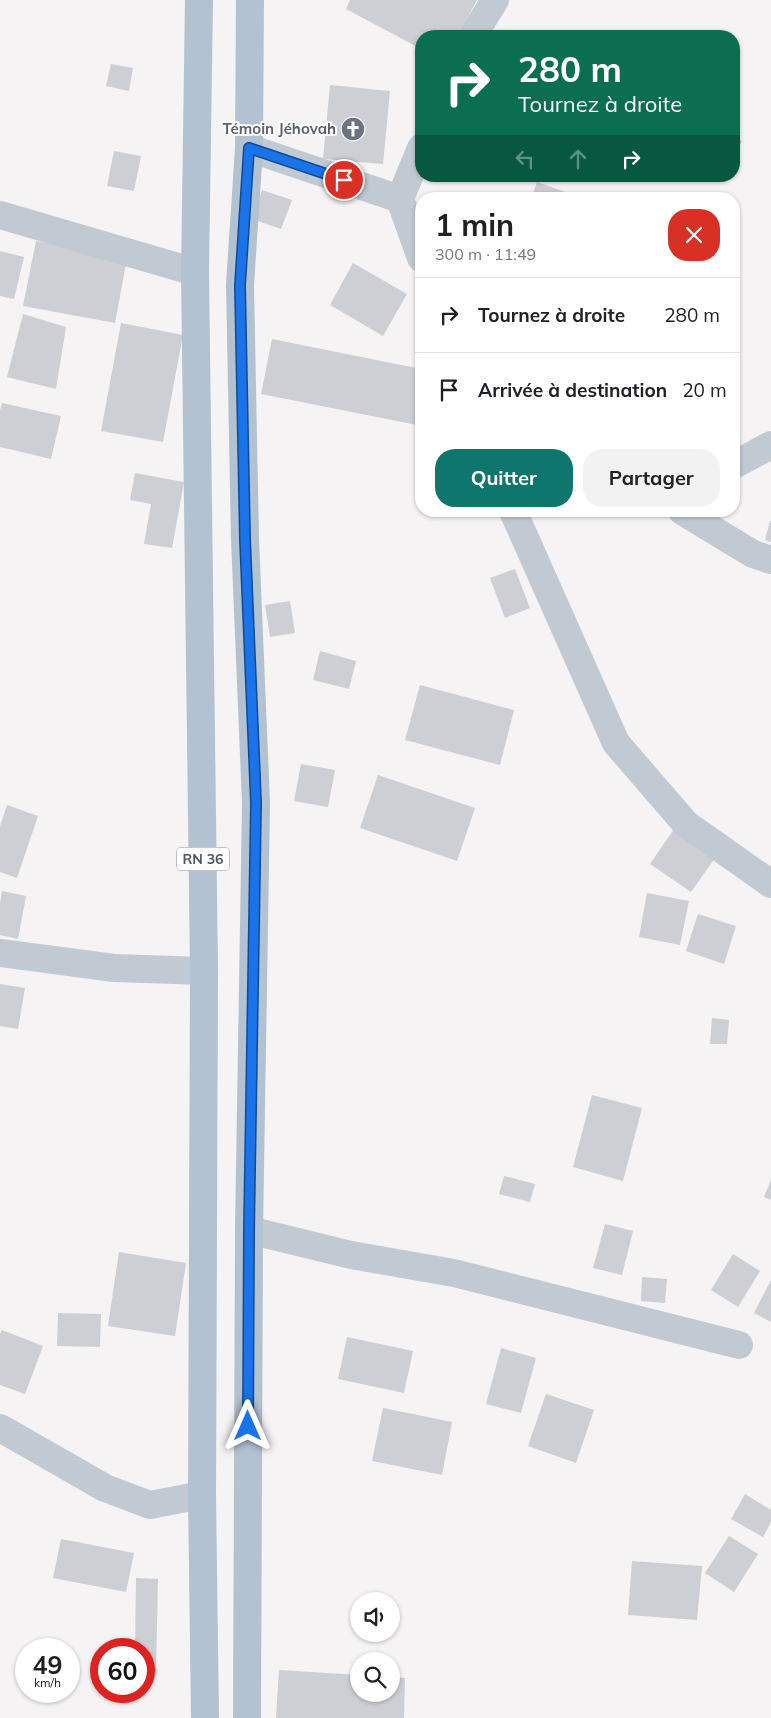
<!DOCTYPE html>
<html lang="fr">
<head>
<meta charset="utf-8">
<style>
	body { margin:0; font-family:Mulish,sans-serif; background:#f2f2f2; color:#202124; height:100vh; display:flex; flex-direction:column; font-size:19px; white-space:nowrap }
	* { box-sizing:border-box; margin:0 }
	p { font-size:16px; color:#757577 }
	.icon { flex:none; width:28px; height:28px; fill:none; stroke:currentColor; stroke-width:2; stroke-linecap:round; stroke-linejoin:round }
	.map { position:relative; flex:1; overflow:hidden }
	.sheet { position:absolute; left:415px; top:192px; width:325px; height:325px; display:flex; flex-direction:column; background:#fff; border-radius:20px; box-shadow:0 1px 4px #0004 }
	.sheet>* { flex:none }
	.hud { position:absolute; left:415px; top:30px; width:325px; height:152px; border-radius:20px; box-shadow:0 1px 4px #0004; background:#0b6e4f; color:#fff; overflow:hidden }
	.fabs { position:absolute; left:350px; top:1592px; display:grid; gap:10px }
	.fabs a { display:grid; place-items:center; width:50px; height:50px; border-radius:50%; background:#fff; box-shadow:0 1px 4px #0004; font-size:25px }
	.speed { position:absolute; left:15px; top:1638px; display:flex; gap:10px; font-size:25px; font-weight:700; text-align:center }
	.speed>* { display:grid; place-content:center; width:65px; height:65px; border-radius:50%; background:#fff; box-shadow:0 1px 4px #0004; line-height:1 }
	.speed small { font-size:12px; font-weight:400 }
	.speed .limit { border:8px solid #d22; background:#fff; color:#111 }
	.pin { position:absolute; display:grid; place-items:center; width:42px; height:42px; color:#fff; margin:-21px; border:2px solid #fff; border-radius:50%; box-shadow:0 1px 5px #0007 }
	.me { position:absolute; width:55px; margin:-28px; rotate:0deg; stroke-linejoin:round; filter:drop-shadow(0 0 4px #0008) }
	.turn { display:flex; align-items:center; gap:18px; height:105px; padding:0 20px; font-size:22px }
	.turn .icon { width:65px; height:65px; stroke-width:2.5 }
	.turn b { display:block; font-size:35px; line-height:42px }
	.lanes { display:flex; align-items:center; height:48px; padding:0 20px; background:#0003; justify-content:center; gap:25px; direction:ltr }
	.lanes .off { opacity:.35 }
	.round { display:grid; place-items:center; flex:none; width:52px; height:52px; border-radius:20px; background:#f2f2f2 }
	.head { display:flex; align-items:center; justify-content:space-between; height:85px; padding:0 20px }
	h1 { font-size:30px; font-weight:700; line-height:38px }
	.primary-button { display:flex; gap:10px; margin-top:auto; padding:10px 20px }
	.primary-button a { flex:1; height:58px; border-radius:20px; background:#0f766e; color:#fff; font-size:20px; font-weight:700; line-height:58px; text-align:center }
	.primary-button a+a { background:#f2f2f2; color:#202124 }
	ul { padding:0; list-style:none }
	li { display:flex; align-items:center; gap:15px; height:75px; padding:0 20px; border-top:1px solid #e0e0e0 }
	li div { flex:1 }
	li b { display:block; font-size:19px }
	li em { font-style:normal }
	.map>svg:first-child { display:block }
	.building { fill:#cdcfd5 }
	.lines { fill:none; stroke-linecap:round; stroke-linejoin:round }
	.minor { stroke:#c1cad2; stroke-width:28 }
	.primary { stroke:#b3c2d1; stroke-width:28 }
	.route-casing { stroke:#114b97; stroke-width:12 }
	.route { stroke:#1a73e8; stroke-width:9 }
	.labels { text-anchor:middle; stroke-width:4; stroke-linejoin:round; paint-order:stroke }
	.shield { fill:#fff; stroke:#808990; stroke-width:1 }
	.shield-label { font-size:14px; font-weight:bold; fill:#4a5661 }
	.worship-label { font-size:15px; font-weight:bold; fill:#5b616d; stroke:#fff; text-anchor:end }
</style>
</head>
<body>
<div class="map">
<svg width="771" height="1718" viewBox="0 0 771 1718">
	<rect width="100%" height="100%" fill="#f5f3f3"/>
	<g class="building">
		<path d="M350 0H477L458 36H421V49L346 9Z"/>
		<path d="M111 64 133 68 129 91 106 86Z"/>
		<path d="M330 85 390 91 383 164 323 159Z"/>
		<path d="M734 137 742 141 734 155Z"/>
		<path d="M114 151 141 156 134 191 107 186Z"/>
		<path d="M537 182 571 194 569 199H531Z"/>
		<path d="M262 190 292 200 281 229 252 219Z"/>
		<path d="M36 241 127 258 115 323 23 306Z"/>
		<path d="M0 251 24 257 14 299 0 296Z"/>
		<path d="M353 263 407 294 383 336 330 305Z"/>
		<path d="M23 314 66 327 56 389 7 377Z"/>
		<path d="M121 323 183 335 163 442 101 431Z"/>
		<path d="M272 339 421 369V403L417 425 261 394Z"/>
		<path d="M2 403 61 416 51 459 0 447V410Z"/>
		<path d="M135 473 184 482 172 548 144 544 151 504 130 500Z"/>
		<path d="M770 521H771V542L765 540Z"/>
		<path d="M515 569 530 608 505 618 490 578Z"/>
		<path d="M290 601 295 633 270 637 265 605Z"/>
		<path d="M320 651 356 661 349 689 313 680Z"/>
		<path d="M420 685 514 710 500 765 405 740Z"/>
		<path d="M301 764 335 770 328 807 294 801Z"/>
		<path d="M378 775 475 808 457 861 360 828Z"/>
		<path d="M7 805 38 816 17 878 0 872V826Z"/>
		<path d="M674 829 715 858 691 892 650 864Z"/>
		<path d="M2 891 26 896 18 939 0 935V903Z"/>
		<path d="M647 893 689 901 680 945 639 937Z"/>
		<path d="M698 914 736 926 724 964 686 951Z"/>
		<path d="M0 984 25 988 18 1029 0 1026Z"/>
		<path d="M712 1018 729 1020 727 1044H710Z"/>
		<path d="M592 1095 642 1108 623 1181 573 1167Z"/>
		<path d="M504 1176 535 1184 530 1202 499 1194Z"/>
		<path d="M771 1180V1200L764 1197Z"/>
		<path d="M605 1224 633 1231 622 1275 593 1268Z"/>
		<path d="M119 1252 186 1263 175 1336 108 1326Z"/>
		<path d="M733 1254 760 1271 738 1307 711 1290Z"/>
		<path d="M642 1277 667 1279 665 1303 641 1301Z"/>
		<path d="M771 1280V1322L754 1313Z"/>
		<path d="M58 1313 101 1314 100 1347 57 1346Z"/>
		<path d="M2 1330 43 1346 25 1394 0 1385V1334Z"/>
		<path d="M347 1337 413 1351 404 1393 338 1379Z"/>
		<path d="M501 1348 536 1358 521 1413 486 1404Z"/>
		<path d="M546 1394 594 1410 576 1463 528 1446Z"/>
		<path d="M383 1408 452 1422 442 1475 372 1461Z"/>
		<path d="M745 1494 771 1510V1522L763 1537 731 1519Z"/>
		<path d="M729 1536 758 1554 734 1592 705 1573Z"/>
		<path d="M61 1539 134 1553 126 1592 53 1578Z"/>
		<path d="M632 1561 702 1566 697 1620 628 1615Z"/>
		<path d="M136 1578 158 1579 156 1671H144V1649H135Z"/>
		<path d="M279 1670 359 1675V1694H391V1677L405 1678 404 1718H276Z"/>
	</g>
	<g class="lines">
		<g class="minor">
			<path d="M473 36 495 0"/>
			<path d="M249 148 400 199"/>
			<path d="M421 148 400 199 421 258"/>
			<path d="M0 215 195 272"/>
			<path d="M734 465 771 445"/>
			<path d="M513 511 616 743 686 824 771 884"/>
			<path d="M682 511 753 554 771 560"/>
			<path d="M0 953 114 968 204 971"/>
			<path d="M249 1230 351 1255 454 1273 739 1345"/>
			<path d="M0 1428 105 1488 150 1505 202 1495"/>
		</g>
		<g class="primary">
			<path d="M199 0 195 272 204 971 202 1495 205 1718"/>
			<path d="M247 1718 249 1230 256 803 245 539 240 285 249 148 250 0"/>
		</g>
	</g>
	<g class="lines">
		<g class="route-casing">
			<path id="route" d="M248 1426 249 1230 256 803 245 539 240 285 249 148 344 180"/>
		</g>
		<use href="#route" class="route"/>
	</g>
	<defs>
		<g id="church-disc" transform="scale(1.25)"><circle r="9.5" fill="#6b7280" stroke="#fff"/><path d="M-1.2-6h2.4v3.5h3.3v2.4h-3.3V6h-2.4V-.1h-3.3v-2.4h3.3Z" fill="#fff"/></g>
	</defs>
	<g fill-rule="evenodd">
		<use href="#church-disc" x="353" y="129"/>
	</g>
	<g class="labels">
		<rect class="shield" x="177" y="847.5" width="52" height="23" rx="4"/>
		<g class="shield-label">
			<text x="203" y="864">RN 36</text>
		</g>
		<g class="worship-label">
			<text x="336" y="134">Témoin Jéhovah</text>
		</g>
	</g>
</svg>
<div class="fabs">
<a><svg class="icon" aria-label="sound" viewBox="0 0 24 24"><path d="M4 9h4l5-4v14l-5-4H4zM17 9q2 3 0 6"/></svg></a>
<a><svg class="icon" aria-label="search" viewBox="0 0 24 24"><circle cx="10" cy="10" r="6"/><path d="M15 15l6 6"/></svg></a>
</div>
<div class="speed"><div>49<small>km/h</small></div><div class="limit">60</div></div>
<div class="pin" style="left:344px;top:180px;background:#d93025"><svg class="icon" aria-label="arrive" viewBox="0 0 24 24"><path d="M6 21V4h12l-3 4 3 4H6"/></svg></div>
<svg class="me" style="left:248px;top:1426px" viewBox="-20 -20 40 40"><path d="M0-17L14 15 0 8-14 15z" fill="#1a73e8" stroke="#fff" stroke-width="4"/></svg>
<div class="hud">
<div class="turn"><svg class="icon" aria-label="right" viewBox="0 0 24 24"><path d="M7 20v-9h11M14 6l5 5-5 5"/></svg><div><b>280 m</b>Tournez à droite</div></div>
<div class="lanes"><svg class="icon off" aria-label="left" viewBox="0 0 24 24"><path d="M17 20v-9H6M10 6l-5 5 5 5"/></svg><svg class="icon off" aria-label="ahead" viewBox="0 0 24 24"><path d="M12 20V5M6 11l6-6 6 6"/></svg><svg class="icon" aria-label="right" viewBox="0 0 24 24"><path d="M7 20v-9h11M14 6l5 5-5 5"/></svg></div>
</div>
<section class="sheet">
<div class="head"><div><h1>1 min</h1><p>300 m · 11:49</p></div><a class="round" style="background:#d93025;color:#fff"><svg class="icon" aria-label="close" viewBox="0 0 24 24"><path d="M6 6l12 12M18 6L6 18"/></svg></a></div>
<ul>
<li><svg class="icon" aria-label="right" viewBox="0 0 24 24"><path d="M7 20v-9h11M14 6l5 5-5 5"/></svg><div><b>Tournez à droite</b></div><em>280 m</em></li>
<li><svg class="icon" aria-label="arrive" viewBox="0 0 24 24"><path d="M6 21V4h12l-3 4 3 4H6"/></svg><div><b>Arrivée à destination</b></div><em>20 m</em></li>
</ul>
<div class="primary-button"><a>Quitter</a><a>Partager</a></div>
</section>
</div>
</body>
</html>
